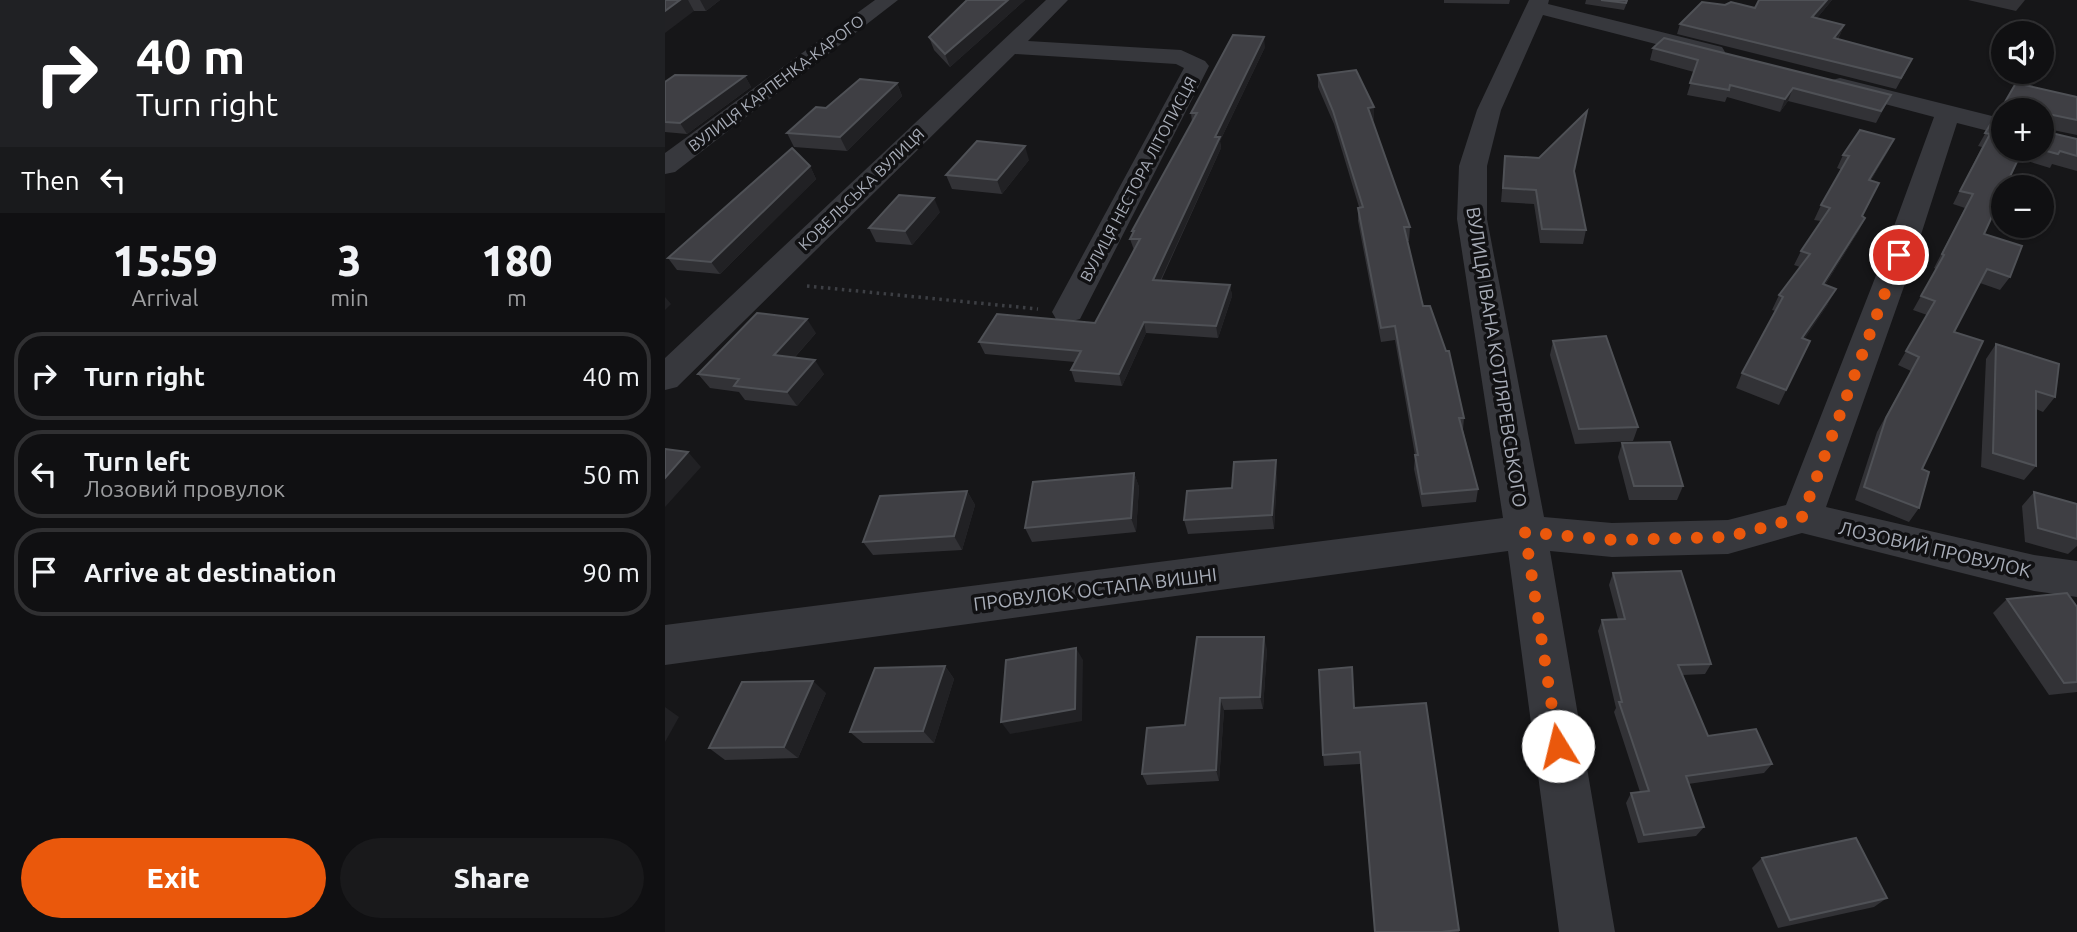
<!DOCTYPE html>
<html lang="en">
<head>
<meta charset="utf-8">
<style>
	body { margin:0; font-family:Ubuntu,sans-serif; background:#19191b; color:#f1f3f6; height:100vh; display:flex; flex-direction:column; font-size:26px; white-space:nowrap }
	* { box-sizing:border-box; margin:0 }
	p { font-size:23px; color:#9c9d9f }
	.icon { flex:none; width:38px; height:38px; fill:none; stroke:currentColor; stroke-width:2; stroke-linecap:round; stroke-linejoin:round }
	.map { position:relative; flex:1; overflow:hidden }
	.panel { display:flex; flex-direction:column; background:#101012; width:665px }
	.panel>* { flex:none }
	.hud { background:#202124; color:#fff; overflow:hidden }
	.fabs { position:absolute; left:1326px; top:21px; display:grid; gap:14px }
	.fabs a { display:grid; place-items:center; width:63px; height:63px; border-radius:50%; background:#101012; box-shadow:0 2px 5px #0004,0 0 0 2px #303032; font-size:35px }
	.pin { position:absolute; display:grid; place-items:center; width:60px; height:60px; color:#fff; margin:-30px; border:4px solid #fff; border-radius:50%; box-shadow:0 2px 7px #0007 }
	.me { position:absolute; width:77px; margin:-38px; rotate:351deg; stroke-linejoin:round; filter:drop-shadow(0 0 5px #0008) }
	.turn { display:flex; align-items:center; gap:24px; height:147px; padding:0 21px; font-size:32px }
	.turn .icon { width:91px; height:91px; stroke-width:2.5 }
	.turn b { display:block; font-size:49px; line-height:60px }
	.then { display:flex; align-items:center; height:66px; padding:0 21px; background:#0003; gap:14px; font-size:26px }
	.eta { display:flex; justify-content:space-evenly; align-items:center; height:119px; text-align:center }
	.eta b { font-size:42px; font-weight:800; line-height:49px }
	.action { display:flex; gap:14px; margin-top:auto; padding:14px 21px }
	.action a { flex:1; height:80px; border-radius:42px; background:#ea580c; color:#fff; font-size:28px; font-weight:800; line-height:80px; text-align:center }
	.action a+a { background:#19191b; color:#f1f3f6 }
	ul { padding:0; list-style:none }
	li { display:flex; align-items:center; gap:21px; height:88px; margin:0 14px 10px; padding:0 7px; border:4px solid #303032; border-radius:28px }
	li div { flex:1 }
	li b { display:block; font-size:26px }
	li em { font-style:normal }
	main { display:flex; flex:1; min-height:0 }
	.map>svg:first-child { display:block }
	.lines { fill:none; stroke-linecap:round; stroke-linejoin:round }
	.path { stroke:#3d3f44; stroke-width:3.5; stroke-dasharray:2.5 4.5; stroke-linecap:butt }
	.minor { fill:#37383d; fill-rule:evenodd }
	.wall { fill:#323236 }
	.shaded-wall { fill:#212124 }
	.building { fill:#3f3f44; stroke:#4f5156; stroke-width:2 }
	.route { stroke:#ea580c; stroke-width:12; stroke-dasharray:0 21.6 }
	.labels { text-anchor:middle; stroke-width:7; stroke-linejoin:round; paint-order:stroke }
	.far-street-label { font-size:16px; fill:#a8adb8; stroke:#111113 }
	.street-label { font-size:19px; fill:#a8adb8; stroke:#111113 }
</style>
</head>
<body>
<main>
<section class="panel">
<div class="hud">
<div class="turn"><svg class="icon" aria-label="right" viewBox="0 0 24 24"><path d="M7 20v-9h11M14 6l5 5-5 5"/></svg><div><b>40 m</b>Turn right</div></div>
<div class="then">Then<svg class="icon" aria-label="left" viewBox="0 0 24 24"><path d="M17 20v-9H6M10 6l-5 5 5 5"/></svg></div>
</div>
<div class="eta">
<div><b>15:59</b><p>Arrival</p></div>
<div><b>3</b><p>min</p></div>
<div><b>180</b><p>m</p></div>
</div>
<ul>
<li><svg class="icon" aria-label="right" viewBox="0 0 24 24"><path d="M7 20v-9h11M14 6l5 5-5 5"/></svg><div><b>Turn right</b></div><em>40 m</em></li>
<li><svg class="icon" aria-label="left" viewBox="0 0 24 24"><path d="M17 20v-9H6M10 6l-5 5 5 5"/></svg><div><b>Turn left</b><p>Лозовий провулок</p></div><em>50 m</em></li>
<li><svg class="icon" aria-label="arrive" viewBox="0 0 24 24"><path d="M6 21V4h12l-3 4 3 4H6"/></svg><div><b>Arrive at destination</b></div><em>90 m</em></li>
</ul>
<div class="action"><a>Exit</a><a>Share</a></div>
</section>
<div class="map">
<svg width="1412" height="932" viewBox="0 0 1412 932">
	<rect width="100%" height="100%" fill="#161618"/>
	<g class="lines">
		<path class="path" d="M142 286 373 309"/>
		<g class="minor">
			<path d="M210 0H233L10 172 0 174V153Z"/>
			<path d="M381 0H403L363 41 516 50 540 61 544 66 415 319 403 322 391 319 387 312 519 68 511 64 350 54 12 387 0 390V358Z"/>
			<path d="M864 0H884L883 4 1057 47 1060 52 1057 57 1049 59 878 15 836 110 822 166V219L879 517 947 523 1063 520 1121 505 1210 278 1269 117 1167 90 1163 85 1167 80 1175 78 1339 119V135L1292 123 1242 278 1161 507 1369 555 1412 561V597L1369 591 1137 533 1063 554 947 557 885 551 950 932H894L843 551 0 665V625L838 518 792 219 794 166 812 110Z"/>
		</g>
	</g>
	<g class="wall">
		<path d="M0 0H55L41 11H29Z"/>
		<path d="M302 0H360L285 67 269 50 264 37Z"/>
		<path d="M779 0H845L844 4 779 3Z"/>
		<path d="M921 0H963L959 10 920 4Z"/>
		<path d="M1094 0H1167L1152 18 1179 25 1175 35 1173 39 1242 69 1231 89 1012 34 1015 24 1090 8Z"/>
		<path d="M1303 0H1360L1351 11Z"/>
		<path d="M600 47 555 141 556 148 496 281 565 285 567 296 553 338 481 333 457 386 410 382 406 370 410 362 320 354 314 342 430 323 469 250 465 239 468 234 467 231 527 122 526 113Z"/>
		<path d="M988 48 1226 95 1211 123 1123 101 1115 112 1062 97 1060 102 1022 95 1029 72 985 60Z"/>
		<path d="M653 75 709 107V120H707L745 227 744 241H742L758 306 799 418 798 430 813 489 811 502 757 507 749 469 750 455 730 340 716 342 693 221V208L694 207 669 124 653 87Z"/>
		<path d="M80 76 86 87 22 134 0 132V82Z"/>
		<path d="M232 83 237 96 182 151 129 147 122 133 161 108Z"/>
		<path d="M1412 97V135L1383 129 1382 132 1412 139V171L1387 164 1385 168 1353 158 1319 234 1345 277 1335 290 1315 283 1289 332 1257 469 1254 508 1244 522 1190 500 1212 432 1246 371 1233 365 1262 315 1248 310 1271 269 1269 268 1300 208 1288 204 1317 147 1313 146 1328 120 1339 149H1377V110H1339V117L1332 115 1340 102Z"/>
		<path d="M1229 139 1222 153 1206 180 1197 216 1200 218 1193 232 1160 285 1163 304 1139 339 1145 341 1114 405 1071 388 1077 373 1111 311 1107 310 1114 295 1135 267 1129 265 1136 251 1156 221 1149 220 1156 205 1177 170 1172 168 1178 155Z"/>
		<path d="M840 156 909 172 921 230 918 244 875 243 869 204 836 202Z"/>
		<path d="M364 160 337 194 287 189 281 175Z"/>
		<path d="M145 166 151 179 55 274 12 270 3 258Z"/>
		<path d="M275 212 247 245 211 242 204 228Z"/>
		<path d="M151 333 130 357 159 374 132 406 80 400 74 392 45 388 33 374Z"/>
		<path d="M888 341 973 427 968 441 910 444 885 355Z"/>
		<path d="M1331 344 1390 397 1378 412 1371 409V466L1359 480 1316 467 1321 359Z"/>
		<path d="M957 443 1018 486 1012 500H964L953 457Z"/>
		<path d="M469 473 474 487 471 532 367 542 360 528Z"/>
		<path d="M612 475 609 529 523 534 519 520 567 488Z"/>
		<path d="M302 491 310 505 297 550 208 555 198 542Z"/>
		<path d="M1369 492 1412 504V546L1403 554 1360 542 1357 506Z"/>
		<path d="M948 573 1046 664 1040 674 1018 675 1043 736 1107 764 1099 773 1023 784 1039 827 1031 836 973 843 961 803 966 793 975 792 949 712 951 708 933 631 937 620 953 619 944 585Z"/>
		<path d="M1342 599 1412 607V692L1384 695 1328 613Z"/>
		<path d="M602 649 598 709 559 710 554 781 482 785 477 774 520 725Z"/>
		<path d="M280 666 289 679 269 743H198L185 732Z"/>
		<path d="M161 693 133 758 60 760 44 748Z"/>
		<path d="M689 708 794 930V932H710L695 764 659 766 658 755Z"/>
		<path d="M1097 858 1222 898 1209 907 1113 928 1087 868Z"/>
	</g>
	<g class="shaded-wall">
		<path d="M15 0H23L29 11 0 33V11Z"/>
		<path d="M35 0H55L41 11Z"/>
		<path d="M343 0H360L285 67 280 54Z"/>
		<path d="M1162 0H1167L1144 28 1147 17Z"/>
		<path d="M1179 25 1175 35 1165 48 1169 38Z"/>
		<path d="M599 37 600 47 555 141 556 148 490 292 488 280 550 137Z"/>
		<path d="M80 76 86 87 22 134 15 123Z"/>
		<path d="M232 83 237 96 182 151 175 137Z"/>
		<path d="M1128 88 1123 101 1115 112 1120 99Z"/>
		<path d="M709 107V120L703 121V108Z"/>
		<path d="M1229 139 1222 153 1198 194 1204 180Z"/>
		<path d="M360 146 364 160 337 194 332 180Z"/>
		<path d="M145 166 151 179 55 274 46 262Z"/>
		<path d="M269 198 275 212 247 245 240 231Z"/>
		<path d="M1200 218 1193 232 1151 299 1158 284Z"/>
		<path d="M565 285 567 296 553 338 551 326Z"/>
		<path d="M1171 289 1163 304 1130 353 1137 338Z"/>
		<path d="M0 297 6 304 0 310Z"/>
		<path d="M142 319 151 333 119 369 109 355Z"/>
		<path d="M479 322 481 333 457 386 454 374Z"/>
		<path d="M150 360 159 374 132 406 122 392Z"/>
		<path d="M23 452 36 467 0 507V478Z"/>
		<path d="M611 460 612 475 609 529 607 515Z"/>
		<path d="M469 473 474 487 471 532 466 518Z"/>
		<path d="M302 491 310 505 297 550 289 536Z"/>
		<path d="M599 637 602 649 598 709 595 697Z"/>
		<path d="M411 648 418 660 417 721 345 734 336 722Z"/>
		<path d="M280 666 289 679 269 743 258 731Z"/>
		<path d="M148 681 161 693 133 758 119 747Z"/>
		<path d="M555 698 559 710 554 781 551 770Z"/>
		<path d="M0 707 14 717 0 742Z"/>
	</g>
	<g class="building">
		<path d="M0 0H15L0 11Z"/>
		<path d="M302 0H343L280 54 264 37Z"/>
		<path d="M936 0H962L961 3Z"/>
		<path d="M1094 0H1162L1147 17 1179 25 1169 38 1247 59 1236 78 1015 24 1037 2 1060 5 1066 2 1090 8Z"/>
		<path d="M568 35 599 37 550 137H555L488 280 565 285 551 326 479 322 454 374 406 370 416 351 314 342 332 314 430 323 475 239H465L469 231H467L532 113H526Z"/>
		<path d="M999 38 1226 95 1216 111 1128 88 1120 99 1065 85 1064 90 1025 83 1033 60 988 48Z"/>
		<path d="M691 70 709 107 703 108 745 227H739L758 306H765L781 351H784L799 418H794L813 489 757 494 750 455H753L730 326 716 328 693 208 698 207 668 111 653 75Z"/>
		<path d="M10 75 80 76 15 123 0 122V82Z"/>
		<path d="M195 79 232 83 175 137 122 133 151 107 161 108Z"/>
		<path d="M1351 83 1412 97V120L1383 114 1382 132 1412 139V156L1395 151 1393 154 1374 149H1377V110H1348V105L1340 102Z"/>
		<path d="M922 111 909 171 921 230 877 229 871 190 838 188 840 156 874 158Z"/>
		<path d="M1328 120 1339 122V149H1358L1340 187H1339V190L1319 234 1357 246 1345 277 1322 269 1289 332 1318 341 1257 469 1264 472 1254 508 1199 487 1221 418 1254 357 1241 351 1270 301 1256 296 1279 255 1277 254 1308 194 1295 191 1325 134 1320 133Z"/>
		<path d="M1195 130 1229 139 1204 180 1214 183 1197 216 1200 218 1158 284 1171 289 1137 338 1145 341 1121 390 1077 373 1118 297 1114 295 1145 254 1136 251 1165 208 1156 205 1184 156 1178 155Z"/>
		<path d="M312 141 360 146 332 180 281 175Z"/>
		<path d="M127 148 145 166 46 262 3 258Z"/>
		<path d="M234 195 269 198 240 231 204 228Z"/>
		<path d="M92 313 142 319 109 355 150 360 122 392 69 386 74 379 33 374Z"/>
		<path d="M941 336 973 427 914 429 888 341Z"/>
		<path d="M1331 344 1394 364 1390 397 1371 391V466L1328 453Z"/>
		<path d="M1005 442 1018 486H969L957 443Z"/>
		<path d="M0 449 23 452 0 478Z"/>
		<path d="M611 460 607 515 519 520 522 491 567 488 569 462Z"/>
		<path d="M469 473 466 518 360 528 368 482Z"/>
		<path d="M302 491 289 536 198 542 215 496Z"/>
		<path d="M1369 492 1412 504V539L1373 528Z"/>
		<path d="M1016 571 1046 664 1013 665 1043 736 1091 729 1107 764 1021 776 1039 827 979 835 966 793 984 791 954 702H957L937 620 960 619 948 573Z"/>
		<path d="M1402 593 1412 607V682L1399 683 1342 599Z"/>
		<path d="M532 637H599L595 697 555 698 551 770 477 774 482 728 520 725Z"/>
		<path d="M411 648 410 709 336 722 341 660Z"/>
		<path d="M280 666 258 731 185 732 210 668Z"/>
		<path d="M687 667 689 708 761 703 794 930 776 932H710L695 752 658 755 654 670Z"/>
		<path d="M148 681 119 747 44 748 77 682Z"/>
		<path d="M1191 838 1222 898 1125 920 1097 858Z"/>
	</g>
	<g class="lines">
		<path class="route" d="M893 746 860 532 947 540 1063 537 1137 517 1234 255"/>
	</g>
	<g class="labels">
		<g class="far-street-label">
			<text transform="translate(111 83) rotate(-37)" y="6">ВУЛИЦЯ КАРПЕНКА-КАРОГО</text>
			<text transform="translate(473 179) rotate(-62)" y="6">ВУЛИЦЯ НЕСТОРА ЛІТОПИСЦЯ</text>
			<text transform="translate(196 189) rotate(-44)" y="6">КОВЕЛЬСЬКА ВУЛИЦЯ</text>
		</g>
		<g class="street-label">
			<text transform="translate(832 357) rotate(81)" y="7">ВУЛИЦЯ ІВАНА КОТЛЯРЕВСЬКОГО</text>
			<text transform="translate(1270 549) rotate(13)" y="7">ЛОЗОВИЙ ПРОВУЛОК</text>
			<text transform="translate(430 589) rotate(-7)" y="7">ПРОВУЛОК ОСТАПА ВИШНІ</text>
		</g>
	</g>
</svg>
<div class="fabs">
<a><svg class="icon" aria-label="sound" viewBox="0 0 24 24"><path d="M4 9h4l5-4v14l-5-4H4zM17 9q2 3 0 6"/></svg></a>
<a>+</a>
<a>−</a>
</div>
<div class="pin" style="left:1234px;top:255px;background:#d93025"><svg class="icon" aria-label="arrive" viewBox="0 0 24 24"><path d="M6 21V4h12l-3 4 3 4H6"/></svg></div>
<svg class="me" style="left:893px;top:746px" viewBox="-20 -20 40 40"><circle r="19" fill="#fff"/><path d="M0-13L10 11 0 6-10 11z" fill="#ea580c"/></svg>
</div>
</main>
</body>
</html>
